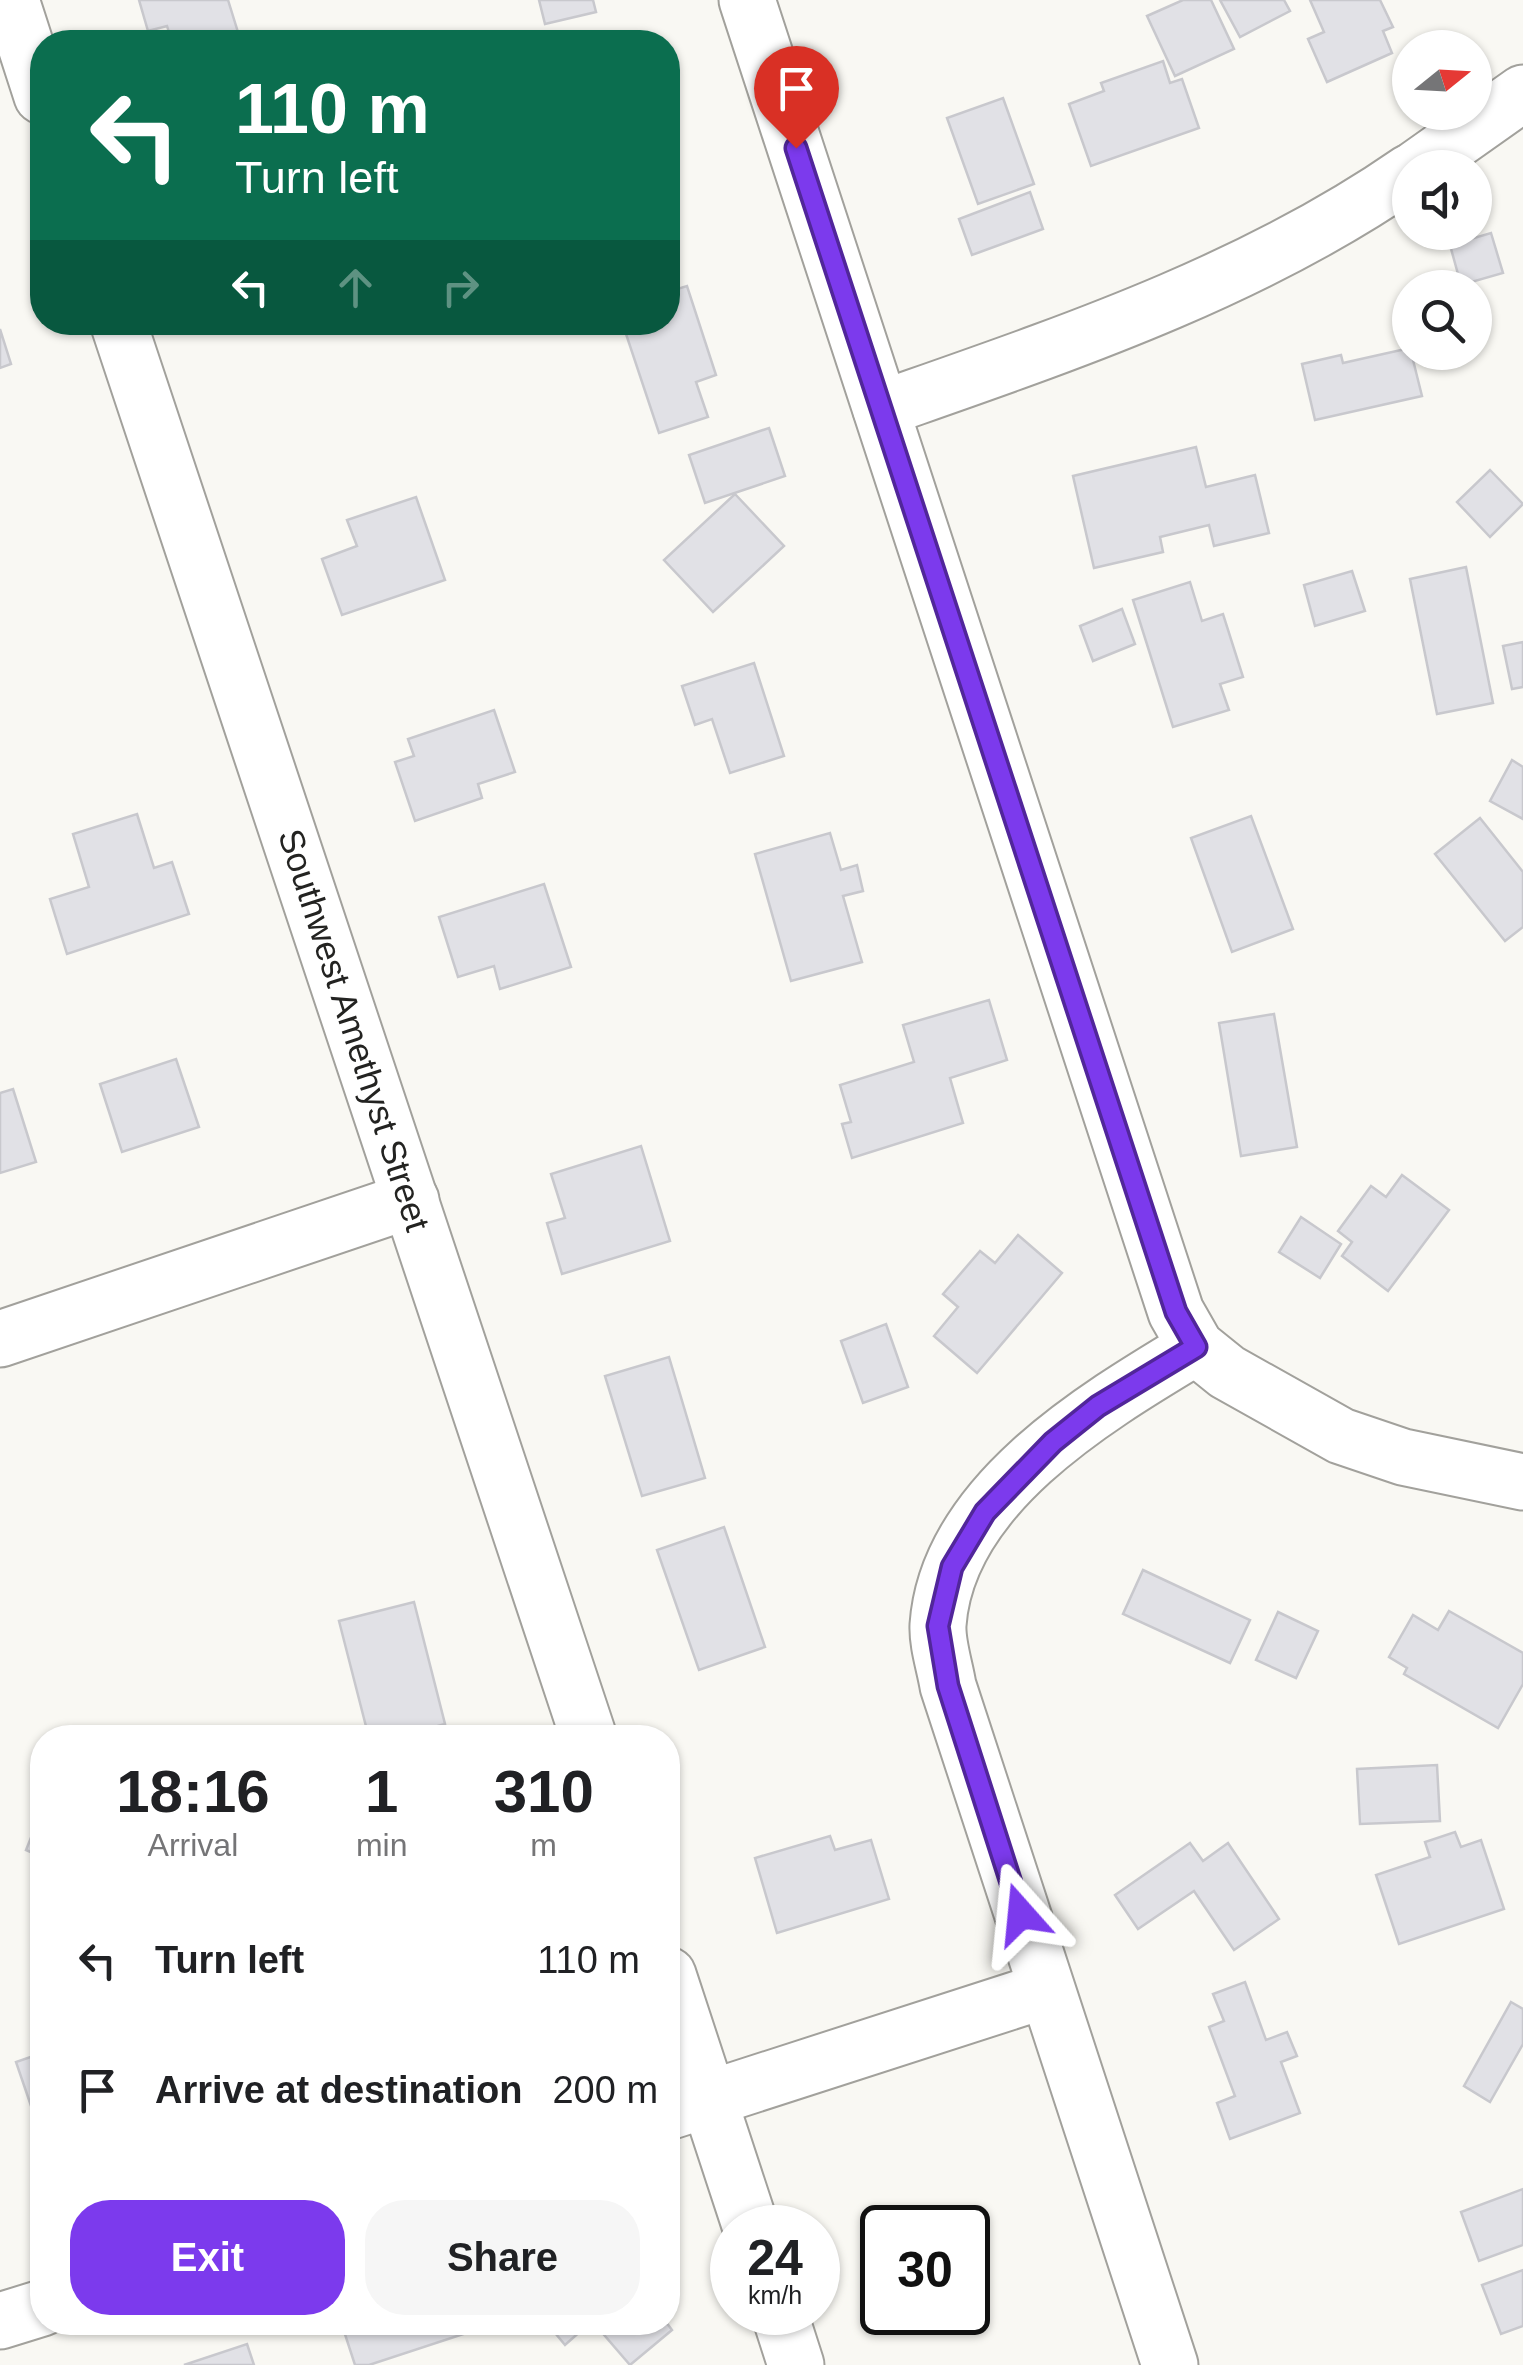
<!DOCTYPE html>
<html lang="en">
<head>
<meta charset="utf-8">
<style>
	body { margin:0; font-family:Arial,sans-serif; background:#f6f6f6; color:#202124; height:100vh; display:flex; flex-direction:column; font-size:38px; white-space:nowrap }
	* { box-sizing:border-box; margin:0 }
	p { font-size:32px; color:#757577 }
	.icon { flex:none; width:55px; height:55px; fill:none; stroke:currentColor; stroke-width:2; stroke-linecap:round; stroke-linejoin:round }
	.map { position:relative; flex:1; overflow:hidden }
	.drawer { position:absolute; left:30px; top:1725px; width:650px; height:610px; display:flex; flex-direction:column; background:#fff; border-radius:40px; box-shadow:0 2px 8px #0004 }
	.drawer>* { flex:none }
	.guide { position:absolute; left:30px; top:30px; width:650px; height:305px; border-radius:40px; box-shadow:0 2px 8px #0004; background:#0b6e4f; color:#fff; overflow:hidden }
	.needle { width:65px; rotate:72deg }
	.tools { position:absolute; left:1392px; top:30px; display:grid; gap:20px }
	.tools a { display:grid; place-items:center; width:100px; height:100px; border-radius:50%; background:#fff; box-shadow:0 2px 8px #0004; font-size:50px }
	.speed { position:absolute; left:710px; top:2205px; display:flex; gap:20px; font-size:50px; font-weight:700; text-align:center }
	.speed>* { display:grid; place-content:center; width:130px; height:130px; border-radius:50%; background:#fff; box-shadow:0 2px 8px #0004; line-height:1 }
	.speed small { font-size:25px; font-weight:400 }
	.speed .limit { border:5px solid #111; border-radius:15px; background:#fff; color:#111 }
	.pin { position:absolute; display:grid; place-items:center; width:85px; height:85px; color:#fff; margin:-102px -42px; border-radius:50% 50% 50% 0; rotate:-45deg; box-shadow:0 0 10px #0007 }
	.pin .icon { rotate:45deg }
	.me { position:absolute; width:110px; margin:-55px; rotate:342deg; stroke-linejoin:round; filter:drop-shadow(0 0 8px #0008) }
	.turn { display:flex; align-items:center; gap:35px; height:210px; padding:0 40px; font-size:45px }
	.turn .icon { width:130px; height:130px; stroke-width:2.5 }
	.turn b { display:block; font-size:70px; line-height:85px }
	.lanes { display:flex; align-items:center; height:95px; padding:0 40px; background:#0003; justify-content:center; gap:50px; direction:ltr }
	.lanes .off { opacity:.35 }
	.eta { display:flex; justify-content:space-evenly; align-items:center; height:170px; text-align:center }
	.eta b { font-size:60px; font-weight:800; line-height:70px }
	.button { display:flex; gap:20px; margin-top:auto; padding:20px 40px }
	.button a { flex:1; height:115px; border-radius:40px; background:#7c3aed; color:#fff; font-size:40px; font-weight:800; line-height:115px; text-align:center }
	.button a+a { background:#f6f6f6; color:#202124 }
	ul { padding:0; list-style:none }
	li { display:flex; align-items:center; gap:30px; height:130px; padding:0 40px }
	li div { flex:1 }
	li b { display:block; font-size:38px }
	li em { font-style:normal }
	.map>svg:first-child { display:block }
	.building { fill:#e1e1e6; stroke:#c8c8cd; stroke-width:2.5 }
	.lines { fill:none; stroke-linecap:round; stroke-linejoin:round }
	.minor-casing { stroke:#a2a19c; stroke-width:59 }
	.minor { stroke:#fff; stroke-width:55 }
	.route-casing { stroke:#51269a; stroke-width:25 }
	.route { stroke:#7c3aed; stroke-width:18 }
	.labels { text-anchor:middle; stroke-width:10; stroke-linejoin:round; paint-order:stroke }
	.street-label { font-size:35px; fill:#232321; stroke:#fff }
</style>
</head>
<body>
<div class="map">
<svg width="1523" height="2365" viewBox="0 0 1523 2365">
	<rect width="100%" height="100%" fill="#f9f8f3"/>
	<g class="building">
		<path d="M139 0H228L241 42H172L167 26 148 31Z"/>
		<path d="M539 0H593L596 12 545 24Z"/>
		<path d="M1183 0H1211L1234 49 1175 76 1147 16Z"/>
		<path d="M1220 0H1284L1290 11 1240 37Z"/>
		<path d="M1310 0H1380L1393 27 1383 31 1392 53 1327 82 1308 39 1324 32Z"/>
		<path d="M1163 61 1170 83 1182 79 1199 128 1091 166 1069 104 1104 91 1101 83Z"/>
		<path d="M1003 98 1034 184 978 204 947 118Z"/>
		<path d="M1030 192 1043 229 972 255 959 219Z"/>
		<path d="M1491 233 1503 273 1461 285 1450 245Z"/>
		<path d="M668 281 671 291 687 286 716 375 696 382 708 417 659 433 622 322H668Z"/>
		<path d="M0 329 11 364 0 368Z"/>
		<path d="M1410 348 1422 396 1315 420 1302 364 1341 355 1343 363Z"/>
		<path d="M769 428 785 476 705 503 689 455Z"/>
		<path d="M1196 447 1206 487 1255 475 1269 533 1214 546 1209 525 1160 537 1163 552 1094 568 1073 476Z"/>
		<path d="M1490 470 1523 504 1490 537 1457 502Z"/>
		<path d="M735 494 784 546 713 612 664 560Z"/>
		<path d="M416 497 445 580 342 615 322 559 357 546 347 520Z"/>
		<path d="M1466 567 1493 703 1437 714 1410 579Z"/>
		<path d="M1352 571 1365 611 1315 626 1304 585Z"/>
		<path d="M1190 582 1202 621 1223 614 1243 677 1220 684 1229 710 1173 727 1133 600Z"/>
		<path d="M1122 609 1135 644 1093 661 1080 626Z"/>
		<path d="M1523 642V687L1512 689 1503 646Z"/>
		<path d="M754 663 784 756 730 773 712 719 695 725 682 686Z"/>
		<path d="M494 710 515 772 478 784 482 798 415 821 395 762 414 756 408 739Z"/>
		<path d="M1512 760 1523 767V819L1490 801Z"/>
		<path d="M137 814 154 868 172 862 189 914 67 954 50 899 89 887 73 834Z"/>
		<path d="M1251 816 1293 929 1232 952 1191 838Z"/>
		<path d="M1480 818 1523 872V927L1505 941 1435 854Z"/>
		<path d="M830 833 841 870 857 865 863 891 843 896 862 962 791 981 755 854Z"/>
		<path d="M544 884 571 967 500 989 494 966 458 977 439 917Z"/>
		<path d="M989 1000 1007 1060 950 1078 963 1123 852 1158 842 1124 851 1122 840 1085 914 1062 903 1025Z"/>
		<path d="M1274 1014 1297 1147 1241 1156 1219 1023Z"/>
		<path d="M176 1059 199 1127 122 1152 100 1084Z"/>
		<path d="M13 1089 36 1162 0 1173V1093Z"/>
		<path d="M641 1146 670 1241 562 1274 547 1223 565 1218 551 1174Z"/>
		<path d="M1402 1175 1449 1210 1388 1291 1342 1256 1352 1242 1338 1231 1371 1186 1386 1197Z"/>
		<path d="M1301 1217 1341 1244 1320 1278 1279 1252Z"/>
		<path d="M1018 1235 1062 1273 977 1373 934 1336 958 1307 943 1294 980 1251 995 1263Z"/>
		<path d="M886 1324 908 1387 863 1403 841 1341Z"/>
		<path d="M669 1357 705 1478 642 1496 605 1376Z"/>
		<path d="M724 1527 765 1647 699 1670 657 1550Z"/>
		<path d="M1143 1570 1250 1620 1230 1663 1123 1614Z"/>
		<path d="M414 1602 445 1724 395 1738H369L339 1621Z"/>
		<path d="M1449 1611 1523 1653V1684L1498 1728 1404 1674 1407 1668 1389 1657 1413 1615 1438 1630Z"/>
		<path d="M1278 1612 1318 1631 1296 1678 1256 1660Z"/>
		<path d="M1437 1765 1440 1821 1360 1824 1357 1769Z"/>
		<path d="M42 1810V1857L26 1850Z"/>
		<path d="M1455 1832 1461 1847 1481 1840 1504 1909 1399 1944 1376 1875 1430 1857 1425 1842Z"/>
		<path d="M830 1836 835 1850 871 1840 889 1899 777 1933 755 1858Z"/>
		<path d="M1190 1843 1203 1861 1228 1843 1279 1919 1234 1950 1194 1891 1138 1929 1115 1895Z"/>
		<path d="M1245 1982 1266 2040 1287 2032 1297 2056 1281 2062 1300 2113 1230 2139 1217 2103 1235 2096 1209 2027 1224 2021 1213 1994Z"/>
		<path d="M1511 2002 1523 2009V2044L1490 2102 1464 2086Z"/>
		<path d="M42 2053V2138L16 2062Z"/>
		<path d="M1523 2189V2245L1479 2261 1461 2212Z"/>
		<path d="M1523 2270V2326L1501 2334 1482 2285Z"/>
		<path d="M341 2322H490L491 2325 369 2365H355Z"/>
		<path d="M546 2322H591L565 2345Z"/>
		<path d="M593 2322H666L672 2330 630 2365Z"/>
		<path d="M247 2344 254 2365H184Z"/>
	</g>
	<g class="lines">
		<g class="minor-casing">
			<g id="minor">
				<path d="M11 0 42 96"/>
				<path d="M747 0 1176 1312 1196 1347 1227 1372 1341 1436 1403 1457 1523 1482"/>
				<path d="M1417 168 1523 93"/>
				<path d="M118 322 589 1738"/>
				<path d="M881 409C1063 345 1250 283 1410 172"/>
				<path d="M0 1339 411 1200"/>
				<path d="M668 1975 751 2228"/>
				<path d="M668 2112 1046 1990"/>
				<path d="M779 2312 796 2365"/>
				<path d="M0 2321 42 2308"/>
				<path d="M1170 2365 948 1686C945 1667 937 1644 938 1625 947 1495 1096 1407 1196 1347"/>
			</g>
		</g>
		<use href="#minor" class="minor"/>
	</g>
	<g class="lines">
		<g class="route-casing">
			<path id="route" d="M796 148 1176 1312 1196 1347 1098 1406 1053 1442 985 1512 952 1567 938 1626 948 1686 1021 1914"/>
		</g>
		<use href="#route" class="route"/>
	</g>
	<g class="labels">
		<g class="street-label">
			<text transform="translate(354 1030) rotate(72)" y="12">Southwest Amethyst Street</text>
		</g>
	</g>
</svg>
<div class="tools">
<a><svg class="needle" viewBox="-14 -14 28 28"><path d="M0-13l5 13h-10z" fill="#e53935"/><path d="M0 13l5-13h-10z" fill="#757577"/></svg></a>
<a><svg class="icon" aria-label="sound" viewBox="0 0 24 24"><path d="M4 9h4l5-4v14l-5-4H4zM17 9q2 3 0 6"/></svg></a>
<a><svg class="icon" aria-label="search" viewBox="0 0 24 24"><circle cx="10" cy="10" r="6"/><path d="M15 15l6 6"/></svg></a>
</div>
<div class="speed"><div>24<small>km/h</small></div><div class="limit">30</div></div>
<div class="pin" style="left:796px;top:148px;background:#d93025"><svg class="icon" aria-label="arrive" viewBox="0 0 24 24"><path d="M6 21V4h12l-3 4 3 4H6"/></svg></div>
<svg class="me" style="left:1021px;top:1914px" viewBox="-20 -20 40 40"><path d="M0-17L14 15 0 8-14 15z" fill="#7c3aed" stroke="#fff" stroke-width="4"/></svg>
<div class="guide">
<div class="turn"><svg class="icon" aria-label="left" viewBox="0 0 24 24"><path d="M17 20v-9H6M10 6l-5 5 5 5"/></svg><div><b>110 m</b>Turn left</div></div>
<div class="lanes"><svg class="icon" aria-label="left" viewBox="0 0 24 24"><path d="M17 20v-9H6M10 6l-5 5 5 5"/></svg><svg class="icon off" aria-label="ahead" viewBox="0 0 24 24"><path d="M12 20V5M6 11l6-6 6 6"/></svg><svg class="icon off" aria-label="right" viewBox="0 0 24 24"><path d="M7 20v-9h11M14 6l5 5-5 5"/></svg></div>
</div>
<section class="drawer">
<div class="eta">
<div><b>18:16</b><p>Arrival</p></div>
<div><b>1</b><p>min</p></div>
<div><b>310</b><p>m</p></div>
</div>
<ul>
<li><svg class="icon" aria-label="left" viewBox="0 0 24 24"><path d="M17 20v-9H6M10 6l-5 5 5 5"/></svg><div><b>Turn left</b></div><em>110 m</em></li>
<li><svg class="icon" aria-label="arrive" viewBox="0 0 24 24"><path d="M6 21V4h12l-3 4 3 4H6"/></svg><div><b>Arrive at destination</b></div><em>200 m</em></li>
</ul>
<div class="button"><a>Exit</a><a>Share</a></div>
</section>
</div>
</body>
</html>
